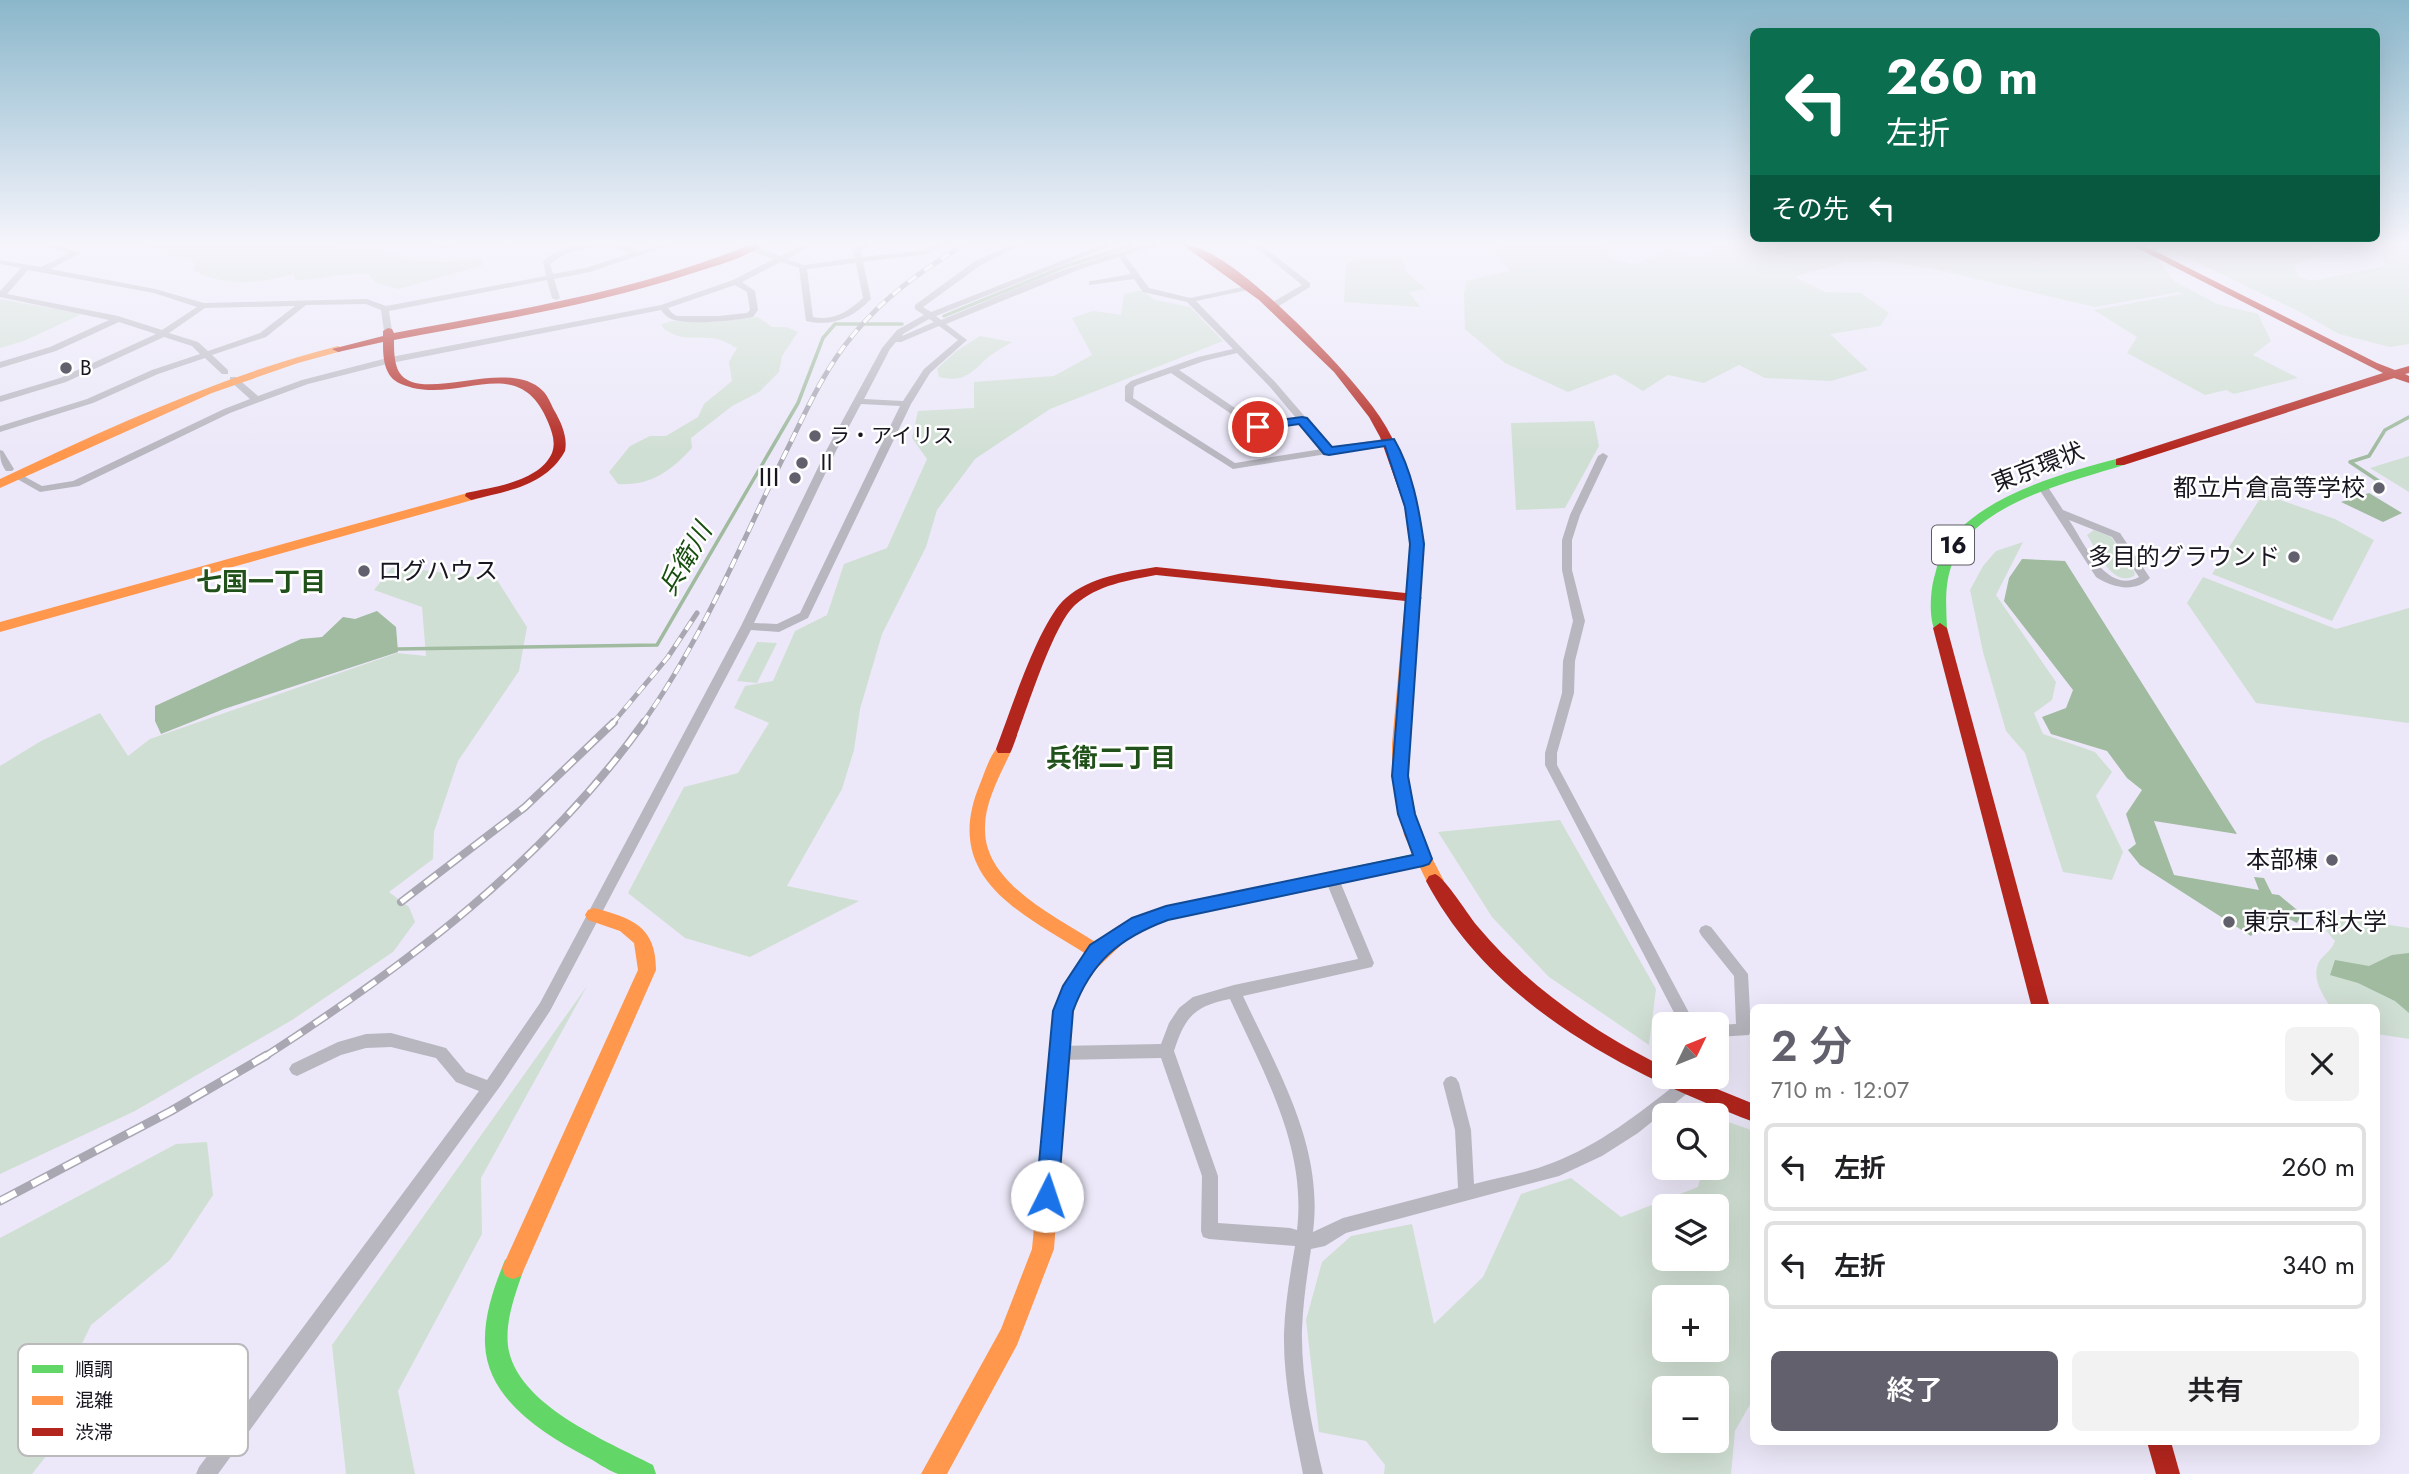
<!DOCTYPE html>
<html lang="ja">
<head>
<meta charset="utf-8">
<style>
	body { margin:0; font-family:Jost,"Noto Sans JP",sans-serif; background:#f2f2f2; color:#202124; height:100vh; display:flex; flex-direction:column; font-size:26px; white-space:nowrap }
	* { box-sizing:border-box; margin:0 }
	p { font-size:23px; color:#757577 }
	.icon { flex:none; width:38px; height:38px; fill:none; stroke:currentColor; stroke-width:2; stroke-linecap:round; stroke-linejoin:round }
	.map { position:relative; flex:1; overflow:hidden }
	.sheet { position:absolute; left:1750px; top:1004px; width:630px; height:441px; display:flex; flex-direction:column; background:#fff; border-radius:10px; box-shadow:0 7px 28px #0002 }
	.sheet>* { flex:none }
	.hud { position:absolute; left:1750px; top:28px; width:630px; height:214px; border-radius:10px; box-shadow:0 7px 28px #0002; background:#0b6e4f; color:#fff; overflow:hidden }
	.needle { width:46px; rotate:47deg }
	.buttons { position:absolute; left:1652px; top:1012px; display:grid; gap:14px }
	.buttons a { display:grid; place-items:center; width:77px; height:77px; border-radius:10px; background:#fff; box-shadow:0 7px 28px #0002; font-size:35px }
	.pin { position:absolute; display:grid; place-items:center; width:60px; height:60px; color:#fff; margin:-30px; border:4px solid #fff; border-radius:50%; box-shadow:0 2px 7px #0007 }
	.me { position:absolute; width:77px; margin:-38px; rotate:4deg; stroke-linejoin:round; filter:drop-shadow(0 0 5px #0008) }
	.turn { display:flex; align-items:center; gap:24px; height:147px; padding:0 21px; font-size:32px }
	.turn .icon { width:91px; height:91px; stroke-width:2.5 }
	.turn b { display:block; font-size:49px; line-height:60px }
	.then { display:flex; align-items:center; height:66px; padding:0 21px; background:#0003; gap:14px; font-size:26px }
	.round { display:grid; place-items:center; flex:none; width:74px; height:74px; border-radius:10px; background:#f2f2f2 }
	.summary { display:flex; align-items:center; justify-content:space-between; height:119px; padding:0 21px }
	h1 { font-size:42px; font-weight:600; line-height:52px; color:#62606c }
	.cta { display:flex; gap:14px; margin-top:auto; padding:14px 21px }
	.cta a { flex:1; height:80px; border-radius:10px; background:#62606c; color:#fff; font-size:28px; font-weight:600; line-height:80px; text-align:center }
	.cta a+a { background:#f2f2f2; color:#202124 }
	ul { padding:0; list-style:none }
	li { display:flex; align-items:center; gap:21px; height:88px; margin:0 14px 10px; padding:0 7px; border:4px solid #e0e0e0; border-radius:10px }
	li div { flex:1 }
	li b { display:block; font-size:26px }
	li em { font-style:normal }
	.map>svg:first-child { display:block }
	.green { fill:#d0dfd3; fill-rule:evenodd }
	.water { fill:#a0bb9f }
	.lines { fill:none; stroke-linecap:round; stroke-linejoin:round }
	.stream { stroke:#a0bb9f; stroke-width:3.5 }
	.street { fill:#b8b7c0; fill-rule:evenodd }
	.fast { fill:#63d668; fill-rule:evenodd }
	.slow { fill:#ff974d; fill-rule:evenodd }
	.jam { fill:#b3261e; fill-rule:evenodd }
	.rail-far2-casing { stroke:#a8a7b2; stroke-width:5 }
	.rail-far1-casing { stroke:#a8a7b2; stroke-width:8 }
	.rail-casing { stroke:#a8a7b2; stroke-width:9 }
	.rail-far2 { stroke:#fff; stroke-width:3.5; stroke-dasharray:10; stroke-linecap:butt }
	.rail-far1 { stroke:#fff; stroke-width:5; stroke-dasharray:15; stroke-linecap:butt }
	.rail { stroke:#fff; stroke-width:6; stroke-dasharray:18; stroke-linecap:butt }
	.route { fill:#1a73e8; stroke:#114b97; stroke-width:2 }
	.poi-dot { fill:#62606c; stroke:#fff; stroke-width:2.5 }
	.labels { text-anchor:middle; stroke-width:5; stroke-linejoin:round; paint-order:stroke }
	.far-poi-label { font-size:21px; fill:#181620; stroke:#fff; text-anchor:start }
	.shield { fill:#fff; stroke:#5d5c63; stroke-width:2 }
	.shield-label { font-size:23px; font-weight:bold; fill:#181620 }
	.street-label { font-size:24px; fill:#181620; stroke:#fff }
	.poi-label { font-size:24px; fill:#181620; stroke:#fff; text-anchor:end }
	.water-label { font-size:26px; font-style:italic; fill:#174e0f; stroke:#fff }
	.neighbourhood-label { font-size:26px; font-weight:bold; fill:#21511a; stroke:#fff }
	.key { fill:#fff; stroke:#bab9bc; stroke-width:2 }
	.key-label { font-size:19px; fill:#181620 }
</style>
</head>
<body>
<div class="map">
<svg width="2409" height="1474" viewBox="0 0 2409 1474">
	<rect width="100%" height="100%" fill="#ece8f9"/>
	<g class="green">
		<path d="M136 245H332L346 251H379L415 260 443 262 481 258 484 265 398 289 376 283 368 274C340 272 321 280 295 280L294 274C260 283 225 288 193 270L195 262Z"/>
		<path d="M1605 245 1610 258 1635 265 1666 250 1701 257 1712 254 1709 245H2128L2160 262 2174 281 2217 304 2258 314 2271 341 2253 355 2298 378 2234 394 2226 390 2205 395 2127 353 2137 337 2094 310 2182 294 2179 292 2095 307 1934 269 1878 260 1844 263 1794 277 1825 292 1861 293 1889 313 1880 326 1830 334 1868 370 1831 381 1765 378 1739 365 1704 383 1668 375 1643 391 1615 374 1568 392 1505 363 1465 329 1464 294 1466 281 1510 271 1495 254 1502 246Z"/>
		<path d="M2161 245H2316L2320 253 2294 266 2299 277 2312 281 2385 266 2380 249 2392 245H2409V344L2390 347 2339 334 2302 313Z"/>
		<path d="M1357 258H1402L1407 273 1426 289 1409 292 1420 307 1344 302 1346 264Z"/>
		<path d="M1142 290 1155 300 1190 307 1223 341 1050 409 975 459 937 510 926 547 882 634 860 709 854 750 842 789 787 886 859 901 750 957 685 938 628 893 684 787 738 773 769 723 734 708 745 686 773 681 795 631 827 615 844 564 887 548 927 459 912 438 918 411 974 408V382L1054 376 1092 355 1072 318 1093 311 1121 315 1124 294Z"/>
		<path d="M0 299 82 314 24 341 0 348Z"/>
		<path d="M758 317 772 327H786L798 332 782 356 779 372 759 392 732 406 691 438 692 448C670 472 650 486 618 484L609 472 630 446 650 436H666L698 417 704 404 732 381 729 362 737 348C731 345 723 340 717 339 695 335 682 343 663 328L662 324 672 321 715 322Z"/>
		<path d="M980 336 1012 342C1002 348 991 354 983 362 968 376 961 382 939 377L937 369 955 352Z"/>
		<path d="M1594 421 1599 446 1565 508 1516 510 1511 423Z"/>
		<path d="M2409 456V492L2370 468Z"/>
		<path d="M2263 494 2335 519 2374 540 2332 621 2212 574Z"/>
		<path d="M2094 530 2111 537 2135 573 2134 576C2112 588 2097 550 2087 535Z"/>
		<path d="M2023 542 1996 595 2056 682 2052 700 2034 713 2043 734 2095 752 2112 772 2096 796 2123 852 2112 880 2063 872 2025 753 2006 731 1983 652 1970 590 1983 566 1996 551Z"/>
		<path d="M393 566 497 580 527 627 519 671 458 761 434 832 433 859 389 892 409 907 415 922 393 952 292 1020 135 1111 0 1174V766L41 741 100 713 128 756 150 739 397 653 426 656 422 607 374 590Z"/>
		<path d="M2203 577 2336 629 2409 608V723L2256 703 2187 603Z"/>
		<path d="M757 642 777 643 757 683 737 681Z"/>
		<path d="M1560 820 1656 989 1649 1045 1549 977 1492 917 1438 832Z"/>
		<path d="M2327 915 2409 928V1039L2377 1034 2376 1008H2331C2323 995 2312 980 2318 964 2322 955 2332 951 2335 941L2324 928Z"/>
		<path d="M587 986 481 1178 482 1234 398 1391 415 1474H346L332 1345Z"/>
		<path d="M1717 1118 1754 1131 1753 1399 1735 1431 1731 1474H1384L1385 1465 1366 1441 1319 1432 1306 1320 1322 1262 1351 1236 1412 1224 1434 1324 1483 1277 1521 1194 1571 1178 1621 1217 1698 1187 1703 1167H1717ZM1664 1206H1717V1258H1664ZM1664 1297H1717V1349H1664ZM1664 1388H1717V1440H1664Z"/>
		<path d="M207 1142 213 1195 170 1260 91 1325 75 1358 80 1413 32 1474H0V1238L176 1144Z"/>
	</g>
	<g class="water">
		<path d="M2369 493 2402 513 2383 522 2341 502Z"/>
		<path d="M2022 559 2065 561 2237 834 2154 821 2174 875 2259 890 2254 877 2264 878 2272 894 2279 895 2302 914 2297 923C2273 909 2267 917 2251 936L2140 865 2128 850 2136 844 2126 814 2142 790 2127 778 2107 751 2051 734 2042 717 2066 708 2073 690 2004 601 2009 578Z"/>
		<path d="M377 611 396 627 398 652 224 709 161 734 155 721V706L301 639 322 637 343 617 355 619Z"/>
		<path d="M2409 953V1013L2395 1001 2358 983 2330 975 2335 960 2369 966 2392 955Z"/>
	</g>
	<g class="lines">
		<g class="stream">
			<path d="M944 316 1066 266 1133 245"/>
			<path d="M2383 484 2350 462 2369 456 2385 430 2409 417"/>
			<path d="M398 649 657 645 798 403 823 338 835 324H902"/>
		</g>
		<g class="street">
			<path d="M48 245H55L81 253 50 269 155 289 204 303 367 299 386 306 546 276 543 261C564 243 596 241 622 245 628 246 633 249 638 250 644 252 660 244 670 245L590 272 554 279 560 298 556 300 552 298 547 280 389 311 392 331 388 334 384 331 381 310 366 304 306 305 266 337 212 355 228 370V374H222L205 358 158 374 93 403 0 432V426L87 399 152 370 200 354 192 346 164 337 66 382 0 402V396L60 378 156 334 119 322 56 351 0 368V362L50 347 109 320 0 297V291L21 268 0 264V260L41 267 70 253 48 248ZM606 247 619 249 632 253 585 268 553 274 550 264C566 250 586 248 606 247ZM28 270 154 293 197 307 162 330 118 316 7 294ZM295 306 260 333 208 351 198 342 169 333 205 308Z"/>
			<path d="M432 245H454C449 249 437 249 432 245Z"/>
			<path d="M803 245H812L787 259 804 265 855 258 853 250 859 245H868L861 251 862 257 925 250 935 245H944L927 254 863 262 871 299C853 318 832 327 806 321L799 268 781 262 742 282 755 291 758 310 753 317C732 321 694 325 674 320 668 318 665 315 661 310L391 363 308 384 230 413 79 486 40 492 12 476 14 474H20L42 486 73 481 224 409 250 399 230 381V377H236L258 396 302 380 391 357 661 305 733 280 774 259 747 250V246H753L780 256ZM856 263 863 298C848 312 833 321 813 317L807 269ZM735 285 747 292 750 310 747 313 718 316H677L672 313 668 308Z"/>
			<path d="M1011 245H1021L981 265 923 307 931 312 1102 245H1112L936 316 941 320C996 297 1051 272 1109 255 1124 251 1139 245 1156 245L1155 247 1125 255 1149 288 1190 298 1252 285V289L1196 301 1276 383 1331 447 1390 438 1395 441 1390 444 1233 469 1125 401V386L1131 381 1198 357 1233 349 1187 302 1143 292 1134 279 1089 285V281H1092L1131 274 1119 257 1083 268 946 324 967 340 930 373 911 404 808 618 779 632 751 630 550 1011 501 1085 218 1474H196L199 1467 479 1091 456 1082 436 1058 391 1047 366 1048 341 1055 297 1076 292 1074 289 1069 292 1064 338 1042 366 1034 391 1033 446 1048 466 1072 487 1080 540 1003 741 626 827 449 882 348 897 330 924 315 915 309V305L975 261ZM929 319 934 322 902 336 903 334ZM939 326 958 340 924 369 903 401 864 399 890 349 896 342H901ZM1237 353 1270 387 1296 418 1265 424 1257 423 1179 370 1204 361ZM1171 373 1252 428 1265 430 1300 423 1322 449 1235 463 1133 398 1134 387 1137 385ZM861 404 900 406 800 613 777 624 754 623 837 449Z"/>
			<path d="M1253 245H1261L1310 283V287L1274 309H1268V305L1302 285Z"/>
			<path d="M2157 245H2167L2151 253 2144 251Z"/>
			<path d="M0 450 3 451 14 469 12 471H6C1 464 0 459 0 450Z"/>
			<path d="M1603 453 1608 456 1580 515 1572 540V570L1585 621 1575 661 1574 693 1557 753V765L1695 1024H1680L1545 765V753L1562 693 1563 661 1573 621 1562 570V540L1570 515 1598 456Z"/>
			<path d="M2042 483 2046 484 2063 510 2120 533 2150 578C2135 593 2113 588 2096 577L2037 486ZM2069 520 2112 537 2139 577C2106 595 2084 542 2069 520Z"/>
			<path d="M1332 874 1337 875 1339 879 1374 963 1372 967 1243 996C1278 1071 1324 1146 1313 1232L1343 1218 1458 1188 1455 1130 1443 1083 1446 1078 1451 1076 1456 1078 1459 1083 1471 1130 1474 1184C1499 1177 1527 1173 1552 1163 1600 1145 1639 1113 1679 1082L1683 1076H1700L1689 1092 1638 1133 1602 1156 1559 1176 1346 1233 1325 1246 1311 1249C1307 1276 1303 1302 1302 1330 1301 1378 1312 1426 1323 1474H1303C1294 1427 1283 1381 1284 1333 1285 1304 1290 1275 1295 1246L1209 1239 1203 1237 1201 1231 1202 1176 1161 1058 1058 1060 1053 1058 1050 1053 1053 1048 1058 1046 1161 1044 1169 1023 1179 1008 1193 997 1234 985 1358 959 1325 879 1327 875ZM1230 999C1263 1072 1307 1146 1297 1230L1290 1228 1218 1223V1176L1174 1051C1185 1017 1194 1006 1230 999Z"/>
			<path d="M1706 925 1711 927 1748 974 1751 1030 1749 1035 1717 1037V1025L1736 1024 1734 976 1701 935 1699 931 1701 927Z"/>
		</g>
		<g class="fast">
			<path d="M2120 458 2126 462 2124 465C2073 481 1976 503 1954 559 1944 582 1946 604 1947 628L1940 633 1935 631C1929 618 1930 593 1934 578 1936 572 1937 564 1940 557 1966 499 2063 473 2120 458Z"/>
			<path d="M1423 852 1429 854 1432 859 1429 864 1423 866 1169 920 1130 935 1124 933 1121 928 1124 923 1166 906Z"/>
			<path d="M513 1257 521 1260 524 1268C516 1293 505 1319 508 1346 516 1405 607 1441 653 1465L656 1474C645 1474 629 1474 618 1474 607 1470 595 1461 585 1456 542 1433 487 1399 485 1344 484 1315 494 1287 505 1260Z"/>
		</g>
		<g class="slow">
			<path d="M338 346 344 349 342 351 298 363 212 393 0 488V479C110 427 220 376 338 346Z"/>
			<path d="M471 492 476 493V499L0 632V622Z"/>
			<path d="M1411 501 1418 505 1424 544 1408 744V776L1420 835 1444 881 1441 886 1435 888 1429 886 1404 835 1392 776V744L1410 544 1404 505Z"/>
			<path d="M1004 743 1012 749C1001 774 984 802 985 830 985 884 1058 918 1097 943 1108 934 1122 918 1136 923L1139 928 1096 969 1081 991 1072 1011 1054 1249 1017 1345 947 1474H921L1001 1329 1032 1249 1054 1011 1068 980 1086 954C1019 912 941 877 980 784 985 772 992 747 1004 743Z"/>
			<path d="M594 908C632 918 656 926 656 970L521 1276 513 1279 505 1276 502 1268 638 970 634 943 620 931 588 920 585 915 588 910Z"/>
		</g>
		<g class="jam">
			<path d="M749 245H762C744 259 714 266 693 273 595 305 494 321 394 340 394 350 394 363 399 372 420 406 507 355 543 391 548 396 551 404 554 410 561 422 568 437 565 451 546 486 507 491 471 500L465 496 466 493C493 487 539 482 552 453 556 442 552 432 548 422 518 348 457 408 401 384 384 377 383 358 383 342L338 352 332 349 383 336V331L388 328 392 329 394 333C515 310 635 292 749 245Z"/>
			<path d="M1183 245C1228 242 1355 378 1380 417 1398 444 1408 474 1418 505L1416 508 1411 509 1404 505 1380 437 1369 417 1334 372 1259 300Z"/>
			<path d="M2131 245H2143L2377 363 2395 370 2409 366V373L2405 374 2409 376V383L2394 378 2124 465H2116V459L2383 373Z"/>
			<path d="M1156 567 1415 594 1422 598 1415 602 1156 575C1129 580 1097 585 1075 605 1052 626 1025 716 1012 749L1010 753H998L996 749C1010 713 1039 621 1066 598 1090 577 1125 572 1156 567Z"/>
			<path d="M1940 623 1947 628 2050 1008H2032L1933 628Z"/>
			<path d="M1435 874C1445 877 1469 917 1479 928 1530 988 1594 1032 1664 1067V1076H1685L1754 1104V1122C1627 1074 1492 1006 1426 881L1429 876Z"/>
			<path d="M2147 1442H2171L2180 1474H2156Z"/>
		</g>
		<g class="rail-far2-casing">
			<g id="rail-far2">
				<path d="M612 724 668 657 697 613"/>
				<path d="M642 724C700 643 739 549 782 460 803 418 822 372 853 335 884 297 922 270 964 245"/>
			</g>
		</g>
		<g class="rail-far1-casing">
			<g id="rail-far1">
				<path d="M401 902 525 807 614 722"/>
				<path d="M264 1057C407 965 544 862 644 722"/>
			</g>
		</g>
		<g class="rail-casing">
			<path id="rail" d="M0 1201 171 1111 267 1055"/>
		</g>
		<use href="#rail-far2" class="rail-far2"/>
		<use href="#rail-far1" class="rail-far1"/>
		<use href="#rail" class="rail"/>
	</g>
	<linearGradient id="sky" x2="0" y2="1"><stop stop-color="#8bb7cb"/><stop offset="0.54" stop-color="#f6f5fc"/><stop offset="1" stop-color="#f6f5fc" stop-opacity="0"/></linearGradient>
	<rect width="2409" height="451" fill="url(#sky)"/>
	<path class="route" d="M1302 417 1307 418 1332 447 1394 439C1412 470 1419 508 1424 544L1408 776 1415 814 1432 859 1429 864 1423 866 1168 920C1119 938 1091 962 1073 1011L1058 1196 1055 1203 1047 1206 1039 1203 1036 1196 1053 1011 1063 986 1090 945 1132 918 1166 906 1413 855 1398 814 1392 776 1410 544 1405 507 1385 446 1329 455 1324 454 1299 424 1258 430 1252 427 1258 423Z"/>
	<g class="poi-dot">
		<circle cx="66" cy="368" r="7"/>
		<circle cx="815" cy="436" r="7"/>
		<circle cx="802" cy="463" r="7"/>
		<circle cx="795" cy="478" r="7"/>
		<circle cx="2379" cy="488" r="7"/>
		<circle cx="2294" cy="557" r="7"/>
		<circle cx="364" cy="571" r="7"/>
		<circle cx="2332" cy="860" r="7"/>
		<circle cx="2229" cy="922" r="7"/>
	</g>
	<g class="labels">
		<g class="far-poi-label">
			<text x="80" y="375">B</text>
			<text x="829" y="443">ラ・アイリス</text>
			<text x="816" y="470">Ⅱ</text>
		</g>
		<rect class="shield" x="1932" y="525.5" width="42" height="39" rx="5"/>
		<g class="shield-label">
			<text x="1953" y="553">16</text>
		</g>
		<g class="street-label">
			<text transform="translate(2038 467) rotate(-21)" y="8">東京環状</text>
		</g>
		<g class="poi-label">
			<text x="781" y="486">Ⅲ</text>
			<text x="2365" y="496">都立片倉高等学校</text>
			<text x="2280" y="565">多目的グラウンド</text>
			<text x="378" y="579" text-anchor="start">ログハウス</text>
			<text x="2318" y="868">本部棟</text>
			<text x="2243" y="930" text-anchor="start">東京工科大学</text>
		</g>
		<g class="water-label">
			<text transform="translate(685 559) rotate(-60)" y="9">兵衛川</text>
		</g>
		<g class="neighbourhood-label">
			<text x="261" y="591">七国一丁目</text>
			<text x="1111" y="767">兵衛二丁目</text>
		</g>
	</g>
	<rect x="18" y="1344" width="230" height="112" rx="10" class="key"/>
	<rect x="32" y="1365" width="31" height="8" fill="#63d668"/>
	<rect x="32" y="1396" width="31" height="9" fill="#ff974d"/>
	<rect x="32" y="1428" width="31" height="8" fill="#b3261e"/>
	<g class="key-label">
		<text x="75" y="1376">順調</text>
		<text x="75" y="1407">混雑</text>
		<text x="75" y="1439">渋滞</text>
	</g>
</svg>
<div class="buttons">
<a><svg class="needle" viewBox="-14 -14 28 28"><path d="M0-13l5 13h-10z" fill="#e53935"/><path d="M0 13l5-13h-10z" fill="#757577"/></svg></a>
<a><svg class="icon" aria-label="search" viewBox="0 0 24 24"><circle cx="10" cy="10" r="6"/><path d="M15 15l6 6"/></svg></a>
<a><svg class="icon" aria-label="layers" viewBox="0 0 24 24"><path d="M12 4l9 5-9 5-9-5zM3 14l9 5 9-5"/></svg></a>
<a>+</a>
<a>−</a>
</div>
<div class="pin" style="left:1258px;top:427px;background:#d93025"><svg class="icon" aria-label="arrive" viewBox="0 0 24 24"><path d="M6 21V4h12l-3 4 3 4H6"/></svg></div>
<svg class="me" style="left:1047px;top:1196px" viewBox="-20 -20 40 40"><circle r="19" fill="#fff"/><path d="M0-13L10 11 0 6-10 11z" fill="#1a73e8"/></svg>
<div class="hud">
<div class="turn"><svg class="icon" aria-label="left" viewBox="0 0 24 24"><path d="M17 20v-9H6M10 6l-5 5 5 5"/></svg><div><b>260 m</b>左折</div></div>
<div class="then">その先<svg class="icon" aria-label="left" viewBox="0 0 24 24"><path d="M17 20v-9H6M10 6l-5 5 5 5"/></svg></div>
</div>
<section class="sheet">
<div class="summary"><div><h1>2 分</h1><p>710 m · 12:07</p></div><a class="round"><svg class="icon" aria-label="close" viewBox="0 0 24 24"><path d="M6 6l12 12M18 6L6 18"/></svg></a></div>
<ul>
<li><svg class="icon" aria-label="left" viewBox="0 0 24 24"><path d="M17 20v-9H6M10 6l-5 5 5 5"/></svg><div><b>左折</b></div><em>260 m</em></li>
<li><svg class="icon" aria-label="left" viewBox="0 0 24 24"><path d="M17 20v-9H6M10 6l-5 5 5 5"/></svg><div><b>左折</b></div><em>340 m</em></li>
</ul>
<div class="cta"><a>終了</a><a>共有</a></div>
</section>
</div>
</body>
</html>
